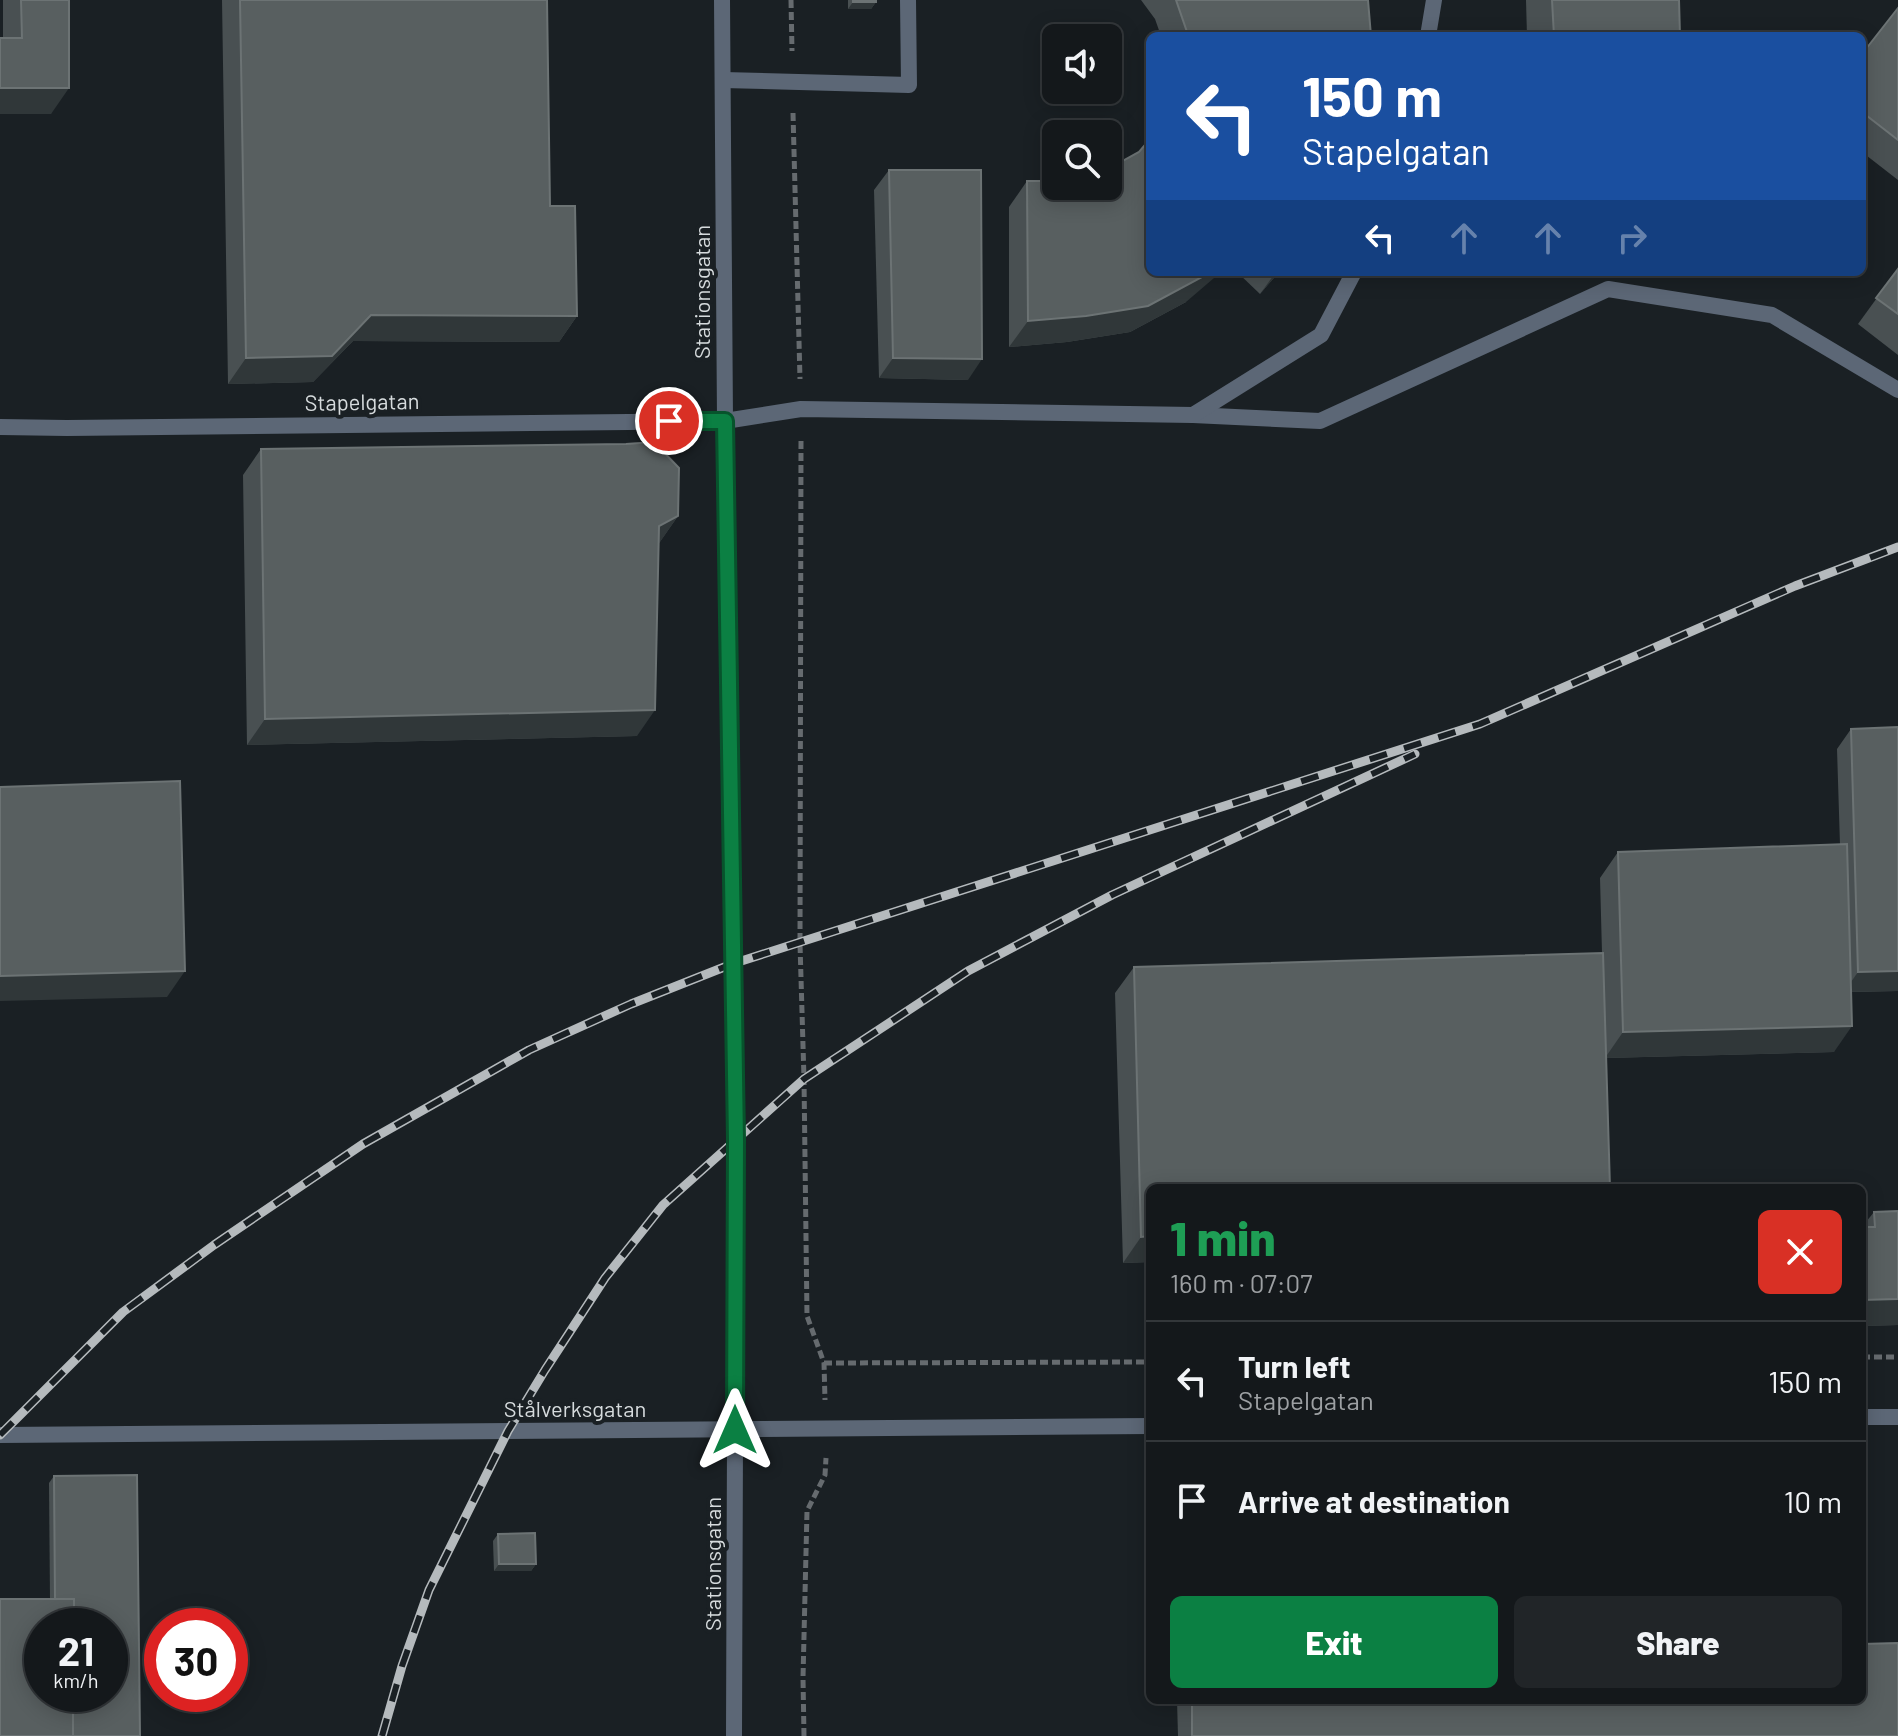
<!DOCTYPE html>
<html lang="en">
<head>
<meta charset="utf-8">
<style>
	body { margin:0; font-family:Barlow,sans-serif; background:#212528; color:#f1f3f6; height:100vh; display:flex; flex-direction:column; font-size:30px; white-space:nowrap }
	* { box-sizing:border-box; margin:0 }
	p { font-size:26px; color:#9da0a3 }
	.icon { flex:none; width:44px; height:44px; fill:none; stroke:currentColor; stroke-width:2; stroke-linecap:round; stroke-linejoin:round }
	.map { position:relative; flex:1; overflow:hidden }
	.drawer { position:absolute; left:1146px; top:1184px; width:720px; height:520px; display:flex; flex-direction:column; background:#14181b; border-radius:12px; box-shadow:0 4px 20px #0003,0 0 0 2px #33373a }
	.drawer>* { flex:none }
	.guide { position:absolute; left:1146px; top:32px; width:720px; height:244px; border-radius:12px; box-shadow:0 4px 20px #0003,0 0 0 2px #33373a; background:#1a4fa0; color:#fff; overflow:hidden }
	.buttons { position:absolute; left:1042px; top:24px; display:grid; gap:16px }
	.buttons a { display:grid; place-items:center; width:80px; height:80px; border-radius:12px; background:#14181b; box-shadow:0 4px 20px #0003,0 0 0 2px #33373a; font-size:40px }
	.speed { position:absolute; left:24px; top:1608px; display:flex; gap:16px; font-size:40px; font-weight:700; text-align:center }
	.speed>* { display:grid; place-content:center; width:104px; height:104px; border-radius:50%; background:#14181b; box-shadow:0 4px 20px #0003,0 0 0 2px #33373a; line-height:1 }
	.speed small { font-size:20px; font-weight:400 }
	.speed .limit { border:12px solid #d22; background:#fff; color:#111 }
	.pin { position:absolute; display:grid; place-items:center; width:68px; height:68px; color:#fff; margin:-34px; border:4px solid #fff; border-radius:50%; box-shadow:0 2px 8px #0007 }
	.me { position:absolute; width:88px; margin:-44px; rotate:0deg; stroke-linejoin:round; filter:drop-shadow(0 0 6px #0008) }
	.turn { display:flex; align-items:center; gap:28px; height:168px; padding:0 24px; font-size:36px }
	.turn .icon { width:104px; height:104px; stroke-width:2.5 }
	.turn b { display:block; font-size:56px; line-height:68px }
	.lanes { display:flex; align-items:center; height:76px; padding:0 24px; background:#0003; justify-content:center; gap:40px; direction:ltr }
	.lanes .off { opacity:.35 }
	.round { display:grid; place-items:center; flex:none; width:84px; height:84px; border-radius:12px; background:#212528 }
	.overview { display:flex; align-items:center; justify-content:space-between; height:136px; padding:0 24px }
	h1 { font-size:48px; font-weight:800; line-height:60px; color:#1e9e55 }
	.cta { display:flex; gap:16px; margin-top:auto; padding:16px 24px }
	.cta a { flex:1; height:92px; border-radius:12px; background:#0b8043; color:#fff; font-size:32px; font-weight:800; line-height:92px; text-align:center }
	.cta a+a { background:#212528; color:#f1f3f6 }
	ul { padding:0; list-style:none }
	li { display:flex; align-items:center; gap:24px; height:120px; padding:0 24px; border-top:2px solid #33373a }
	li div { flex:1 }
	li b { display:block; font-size:30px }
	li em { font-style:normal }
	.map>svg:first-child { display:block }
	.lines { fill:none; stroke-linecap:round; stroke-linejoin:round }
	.path { stroke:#666b6f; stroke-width:5; stroke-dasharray:8 4; stroke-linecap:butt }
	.service { stroke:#5c6776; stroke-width:16 }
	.minor { stroke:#5c6776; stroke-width:16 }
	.rail-casing { stroke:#b5babd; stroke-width:9 }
	.rail { stroke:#1a2024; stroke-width:6; stroke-dasharray:18; stroke-linecap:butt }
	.wall { fill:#495052 }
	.shaded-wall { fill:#303739 }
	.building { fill:#585f60; stroke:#6c7374; stroke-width:2 }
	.route-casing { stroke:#07532c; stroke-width:20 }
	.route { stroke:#0b8043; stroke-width:14 }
	.labels { text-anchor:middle; stroke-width:8; stroke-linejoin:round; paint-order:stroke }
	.street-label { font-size:22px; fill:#d6dbdd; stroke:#1a2024 }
</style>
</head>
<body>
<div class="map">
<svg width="1898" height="1736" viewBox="0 0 1898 1736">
	<rect width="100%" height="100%" fill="#1a2024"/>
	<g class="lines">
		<g class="path">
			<path d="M791 0 792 51"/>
			<path d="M793 113 800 379"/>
			<path d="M801 441 800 944 804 1079 807 1316 824 1363 825 1400"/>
			<path d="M1862 1357H1898"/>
			<path d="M824 1363 1150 1362"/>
			<path d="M804 1736 803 1678 807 1511 825 1475 826 1458"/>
		</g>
		<g class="service">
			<path d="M723 80 909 85 908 0"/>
			<path d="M1193 415 1320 421 1608 289 1772 315 1898 390"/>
		</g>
		<g class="minor">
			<path d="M722 0 725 421 736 1140 734 1736"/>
			<path d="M1428 36 1434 0"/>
			<path d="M0 427 67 428 725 421 801 409 1193 415 1321 335 1354 272"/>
			<path d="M1862 1417H1898"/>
			<path d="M0 1435 1150 1426"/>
		</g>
		<g class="rail-casing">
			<g id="rail">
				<path d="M0 1435 123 1312 214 1245 363 1144 529 1050 631 1004 732 964 1480 724 1795 586 1898 547"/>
				<path d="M382 1736 402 1666 429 1590 508 1431 545 1370 605 1278 663 1205 804 1079 968 971 1112 895 1415 754"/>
			</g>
		</g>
		<use href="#rail" class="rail"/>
	</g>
	<g class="wall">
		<path d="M3 0H69L51 114 3 38Z"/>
		<path d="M222 0H547L550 206 577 316 559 342 353 341 313 382 228 384Z"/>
		<path d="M848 0H876V2L871 9H848Z"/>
		<path d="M1141 0H1368L1371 36H1161L1155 19Z"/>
		<path d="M1526 0H1679L1680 36H1527Z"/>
		<path d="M1898 8V180L1862 152V54Z"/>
		<path d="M889 170 968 380 879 378 874 190Z"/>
		<path d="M1027 181 1186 302 1130 332 1067 342 1009 347V207Z"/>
		<path d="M1898 269V355L1858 324Z"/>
		<path d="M1237 272H1279L1260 294Z"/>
		<path d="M261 449 678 516 659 543 637 736 247 745 243 475Z"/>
		<path d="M1898 727V991L1851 992 1834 1052 1606 1058 1150 1188V1262L1123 1263 1115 993 1134 967 1602 953 1600 878 1618 852 1840 845 1837 749 1851 729Z"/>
		<path d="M1874 1212 1898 1325 1862 1326V1227Z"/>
		<path d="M54 1476 140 1736 50 1599 49 1483Z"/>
		<path d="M498 1534 536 1564 531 1571H494L493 1541Z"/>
		<path d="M1177 1700H1862L1898 1736H1178Z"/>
	</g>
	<g class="shaded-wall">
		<path d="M853 2H876L871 9H848Z"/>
		<path d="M0 88H69L51 114H0Z"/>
		<path d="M1209 272H1221L1186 302 1130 332 1067 342 1009 347 1028 321Z"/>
		<path d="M1276 272H1279L1260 294Z"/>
		<path d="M371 315 577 316 559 342 353 341 313 382 228 384 246 358Z"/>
		<path d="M893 358 982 359 968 380 879 378Z"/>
		<path d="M678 516 660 542 641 552 659 526Z"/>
		<path d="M655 710 637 736 247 745 265 719Z"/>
		<path d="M185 971 167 997 0 1001V976Z"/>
		<path d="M1898 971V991L1844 992 1858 972Z"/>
		<path d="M1852 1026 1834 1052 1605 1058 1623 1032Z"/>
		<path d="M1150 1236V1262L1123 1263 1141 1237Z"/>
		<path d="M1898 1299V1325L1862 1326V1300Z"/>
		<path d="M499 1564H536L531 1571H494Z"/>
	</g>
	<g class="building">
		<path d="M21 0H69V88H0V38H22Z"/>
		<path d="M240 0H547L550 206H575L577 316 371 315 332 356 246 358Z"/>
		<rect x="853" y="0" width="23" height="2"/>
		<path d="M1176 0H1368L1371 36H1187V32Z"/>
		<path d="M1552 0H1679L1680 36H1554Z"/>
		<path d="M1898 8V140L1862 112V54Z"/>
		<path d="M1150 139V272H1209L1204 276 1148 306 1086 316 1028 321 1027 181H1056V186H1108V169L1139 152Z"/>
		<path d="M889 170H981L982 359 893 358Z"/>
		<path d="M1898 269V314L1876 298Z"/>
		<path d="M654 442 679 468 678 516 659 526 655 710 265 719 261 449 626 444Z"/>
		<path d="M1898 727V971L1858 972 1851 729Z"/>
		<path d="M180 781 185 971 0 976V787Z"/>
		<path d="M1847 844 1852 1026 1623 1032 1618 852Z"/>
		<path d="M1603 953 1610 1188H1150V1236L1141 1237 1134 967Z"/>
		<path d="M1898 1211V1299L1862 1300V1227H1875L1874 1212Z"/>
		<path d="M137 1475 140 1736H73V1694H110V1626H74V1599H55L54 1476Z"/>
		<path d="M535 1533 536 1564H499L498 1534Z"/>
		<path d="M0 1599H74V1626H42V1694H73V1736H0Z"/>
		<path d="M1898 1643V1736H1192V1700H1862V1644Z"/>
	</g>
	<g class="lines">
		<g class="route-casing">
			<path id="route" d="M669 421H725L736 1140 735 1430"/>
		</g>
		<use href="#route" class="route"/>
	</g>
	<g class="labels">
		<g class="street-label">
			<text transform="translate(702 292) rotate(-90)" y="8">Stationsgatan</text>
			<text transform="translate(362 402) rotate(-1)" y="8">Stapelgatan</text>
			<text x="575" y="1417">Stålverksgatan</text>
			<text transform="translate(713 1564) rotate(-90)" y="8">Stationsgatan</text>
		</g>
	</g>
</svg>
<div class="buttons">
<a><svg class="icon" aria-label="sound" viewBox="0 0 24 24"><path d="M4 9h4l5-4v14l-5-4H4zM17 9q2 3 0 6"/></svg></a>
<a><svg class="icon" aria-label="search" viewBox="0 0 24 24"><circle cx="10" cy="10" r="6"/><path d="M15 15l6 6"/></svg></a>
</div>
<div class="speed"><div>21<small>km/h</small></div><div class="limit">30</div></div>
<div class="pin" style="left:669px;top:421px;background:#d93025"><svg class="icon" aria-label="arrive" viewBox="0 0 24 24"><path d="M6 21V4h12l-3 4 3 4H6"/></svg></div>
<svg class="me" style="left:735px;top:1430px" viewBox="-20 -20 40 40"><path d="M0-17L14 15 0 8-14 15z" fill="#0b8043" stroke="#fff" stroke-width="4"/></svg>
<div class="guide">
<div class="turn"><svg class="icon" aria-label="left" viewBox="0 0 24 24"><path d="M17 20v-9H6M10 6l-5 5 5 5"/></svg><div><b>150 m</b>Stapelgatan</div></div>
<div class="lanes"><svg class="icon" aria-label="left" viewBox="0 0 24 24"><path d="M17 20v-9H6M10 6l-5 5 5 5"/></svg><svg class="icon off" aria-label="ahead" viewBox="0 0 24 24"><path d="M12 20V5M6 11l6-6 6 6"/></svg><svg class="icon off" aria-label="ahead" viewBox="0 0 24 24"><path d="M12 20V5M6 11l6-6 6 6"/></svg><svg class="icon off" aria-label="right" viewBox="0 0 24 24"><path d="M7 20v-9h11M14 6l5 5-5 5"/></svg></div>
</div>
<section class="drawer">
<div class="overview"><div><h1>1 min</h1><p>160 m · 07:07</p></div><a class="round" style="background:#d93025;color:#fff"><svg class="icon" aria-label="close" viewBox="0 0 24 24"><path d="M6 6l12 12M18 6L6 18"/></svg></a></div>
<ul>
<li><svg class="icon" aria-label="left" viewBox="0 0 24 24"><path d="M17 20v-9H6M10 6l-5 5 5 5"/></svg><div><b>Turn left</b><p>Stapelgatan</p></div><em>150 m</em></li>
<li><svg class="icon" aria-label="arrive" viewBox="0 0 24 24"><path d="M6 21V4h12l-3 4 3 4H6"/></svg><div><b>Arrive at destination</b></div><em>10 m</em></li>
</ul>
<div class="cta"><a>Exit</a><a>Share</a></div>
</section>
</div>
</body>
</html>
